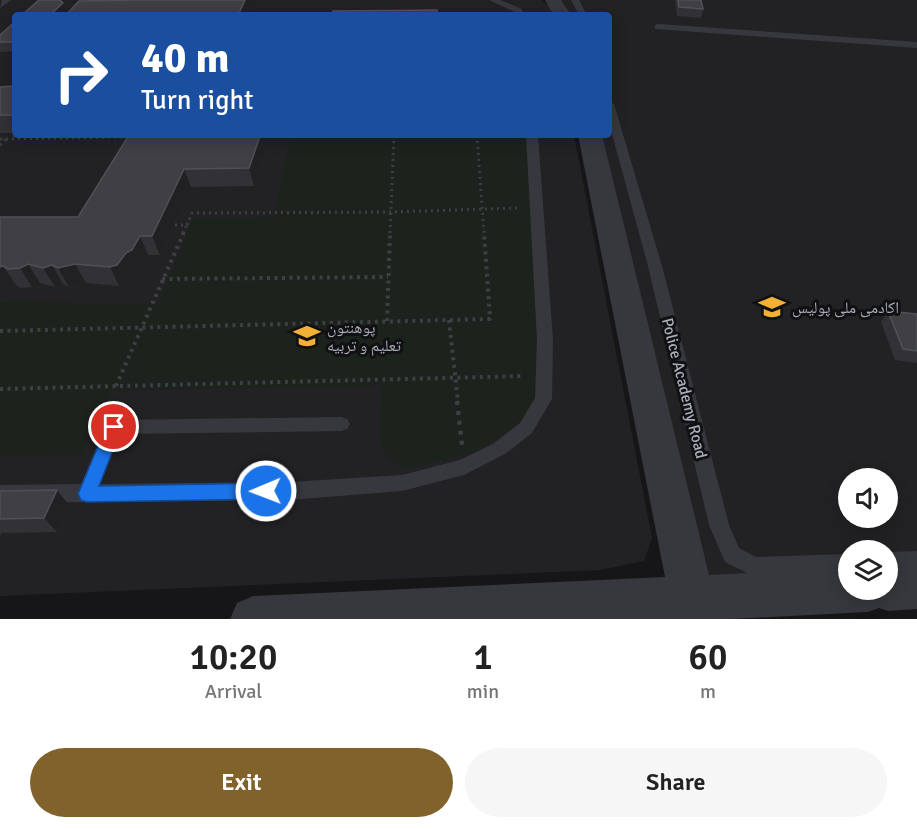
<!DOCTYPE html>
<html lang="en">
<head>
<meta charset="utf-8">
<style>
	body { margin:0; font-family:Signika,"Noto Naskh Arabic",sans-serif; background:#f6f6f6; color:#222; height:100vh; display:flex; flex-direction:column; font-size:22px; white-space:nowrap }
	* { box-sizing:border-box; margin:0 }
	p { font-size:20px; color:#767676 }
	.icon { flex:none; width:33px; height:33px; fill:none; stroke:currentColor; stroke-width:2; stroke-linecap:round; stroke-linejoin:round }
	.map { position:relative; height:619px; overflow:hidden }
	.drawer { display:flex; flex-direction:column; background:#fff; flex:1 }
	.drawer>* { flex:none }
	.banner { position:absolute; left:12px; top:12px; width:600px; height:126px; border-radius:6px; box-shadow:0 3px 15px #0003; background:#1a4fa0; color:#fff; overflow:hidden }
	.controls { position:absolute; left:838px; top:468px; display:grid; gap:12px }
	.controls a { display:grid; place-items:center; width:60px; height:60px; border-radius:50%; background:#fff; box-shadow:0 3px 15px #0003; font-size:30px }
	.pin { position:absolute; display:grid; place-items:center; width:51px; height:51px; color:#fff; margin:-26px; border:3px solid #fff; border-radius:50%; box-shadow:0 2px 6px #0007 }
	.me { position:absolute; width:66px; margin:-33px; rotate:269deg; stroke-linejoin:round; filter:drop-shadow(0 0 4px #0008) }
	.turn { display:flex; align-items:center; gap:21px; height:126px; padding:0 30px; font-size:27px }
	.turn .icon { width:78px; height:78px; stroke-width:2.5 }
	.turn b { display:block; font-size:42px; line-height:51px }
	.eta { display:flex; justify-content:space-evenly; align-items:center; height:102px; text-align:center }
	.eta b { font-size:36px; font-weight:600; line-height:42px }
	.cta { display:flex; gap:12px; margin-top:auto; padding:12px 30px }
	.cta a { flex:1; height:69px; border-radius:36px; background:#80622a; color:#fff; font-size:24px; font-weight:600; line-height:69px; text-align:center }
	.cta a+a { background:#f6f6f6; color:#222 }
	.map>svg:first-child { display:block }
	.built { fill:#222225; fill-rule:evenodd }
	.green { fill:#1c231d }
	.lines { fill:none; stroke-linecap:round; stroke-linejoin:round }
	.path-far2 { stroke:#3d3f44; stroke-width:3; stroke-dasharray:2 4; stroke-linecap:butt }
	.path-far1 { stroke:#3d3f44; stroke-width:4; stroke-dasharray:3 4.5; stroke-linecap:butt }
	.path { stroke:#3d3f44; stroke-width:4.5; stroke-dasharray:4 6; stroke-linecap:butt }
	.lane { fill:#37383d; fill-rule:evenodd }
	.street { fill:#37383d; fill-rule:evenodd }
	.wall { fill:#323236 }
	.shaded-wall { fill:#212124 }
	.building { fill:#3f3f44; stroke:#4f5156; stroke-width:1.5 }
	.route { fill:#1a73e8; stroke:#114b97; stroke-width:1.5 }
	.labels { text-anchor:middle; stroke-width:6; stroke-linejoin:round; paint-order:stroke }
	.poi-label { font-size:16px; fill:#a8adb8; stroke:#111113; text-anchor:start }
	.street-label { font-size:16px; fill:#a8adb8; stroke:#111113 }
</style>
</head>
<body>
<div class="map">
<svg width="917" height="619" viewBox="0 0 917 619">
	<rect width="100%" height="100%" fill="#161618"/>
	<g class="built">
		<path d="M0 0H541L549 6 551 15H15V135H574L652 538 644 561 600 570 0 596Z"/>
		<path d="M553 0H917V587L888 589V550H849V590H868L693 597 590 135H609V15H562ZM849 478H888V518H849Z"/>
	</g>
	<path class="green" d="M291 135H529L540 336 536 395 523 420 478 451 421 466 400 467 387 458 381 441 382 385 109 391 81 455 0 457V302L158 304 193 219 274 217Z"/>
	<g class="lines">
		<g class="path-far2">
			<path d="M477 135 484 233"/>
			<path d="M217 136 291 135"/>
			<path d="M0 139 131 137"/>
			<path d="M0 145 6 139"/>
			<path d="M169 225H187L192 213 392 212 517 208"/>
			<path d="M183 233 187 225"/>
			<path d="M390 233 394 135"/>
		</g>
		<g class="path-far1">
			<path d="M162 279 388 277"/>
			<path d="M449 320 458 402"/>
			<path d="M387 321 390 232"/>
			<path d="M0 331 490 319 484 232"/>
			<path d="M116 386 184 232"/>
			<path d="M0 389 524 376"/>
		</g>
		<path class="path" d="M457 401 462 445"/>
		<g class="lane">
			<path d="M2 0H11L0 8Z"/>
			<path d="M489 0H500L522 9 523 15H515V12Z"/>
			<path d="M571 0H579L587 15H579Z"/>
			<path d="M658 24 917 42V48L655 29V25Z"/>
			<path d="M609 101 614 104 662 266 729 525 739 548 756 557 849 554V574L755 577 725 562 709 525 648 266 609 123Z"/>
			<path d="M526 135H538L553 340 552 399 532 433 505 454 464 475 402 491 289 500 0 503V485L81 484 108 422 114 420 341 417 347 419 350 424 347 429 341 431 120 434 100 484 289 482 402 475 460 460 493 444 520 423 535 398 537 340Z"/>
			<path d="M917 551V571L888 572V552Z"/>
		</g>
		<g class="street">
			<path d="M545 0H561L571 15H553Z"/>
			<path d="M578 135H602L709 575 849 568V590H888V567L917 565V609L888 611 879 608 868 612 732 619H230L237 603 253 596 665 577Z"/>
		</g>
	</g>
	<g class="wall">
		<path d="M675 0H701L703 9 701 18 677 16Z"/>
		<path d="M15 22V51L0 52V35Z"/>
		<path d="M15 86V133H0V87Z"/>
		<path d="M129 135 260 136 265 154 254 186 191 187 160 255H148L141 269 135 272 126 284 119 286 86 283 69 287 63 284 55 287 40 283 32 287 20 288 16 285 0 288V217H78Z"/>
		<path d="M888 311 917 314V363L895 360 881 322Z"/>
		<path d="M0 491 69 505 57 532 2 533 0 536Z"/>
	</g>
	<g class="shaded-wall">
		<path d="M245 0H256L249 15H238Z"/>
		<path d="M63 3 66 12 63 15H50Z"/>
		<path d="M260 136 265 154 254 186 249 168Z"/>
		<path d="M184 169 191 187 160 255 152 236Z"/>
		<path d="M140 236 148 255 141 269 135 272 126 284 119 286 110 267Z"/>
		<path d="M28 264 40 283 32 287 20 268Z"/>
		<path d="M75 264 86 283 69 287 58 268Z"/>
		<path d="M52 265 63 284 55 287 43 268Z"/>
		<path d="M3 266 16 285 0 288V267Z"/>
		<path d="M57 490 69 505 57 532 44 518Z"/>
	</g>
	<g class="building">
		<path d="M39 0H60L63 3 50 15H22Z"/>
		<path d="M138 0H245L238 15H66L79 1Z"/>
		<path d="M678 0H701L703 9 679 7Z"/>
		<path d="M437 10V15H332L333 11Z"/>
		<path d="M15 22V42H0V35Z"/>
		<path d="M15 86V115H0V87Z"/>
		<path d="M129 135H209L208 136H260L249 168 184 169 152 236H140L132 250 126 253 117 265 110 267 75 264 58 268 52 265 43 268 28 264 20 268 8 269 3 266 0 267V217H78Z"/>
		<path d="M888 311 917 314V351L903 349Z"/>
		<path d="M57 490 44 518 0 519V491Z"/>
	</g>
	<path class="route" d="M114 420 120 422 122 427 99 486 266 483 272 485 275 491 272 496 266 499 87 502 81 500 78 494 106 427 108 422Z"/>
	<defs>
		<g id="university-bare" transform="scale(2.07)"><path d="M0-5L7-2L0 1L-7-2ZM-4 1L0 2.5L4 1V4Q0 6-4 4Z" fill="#f2b134" stroke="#111113" stroke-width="2.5" paint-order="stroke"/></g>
	</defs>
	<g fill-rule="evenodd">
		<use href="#university-bare" x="772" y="307"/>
		<use href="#university-bare" x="307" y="336"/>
	</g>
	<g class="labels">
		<g class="poi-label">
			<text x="792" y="313">اکادمی ملی پولیس</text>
			<text x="327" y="333">پوهنتون<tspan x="327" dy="18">تعلیم و تربیه</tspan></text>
		</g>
		<g class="street-label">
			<text transform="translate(685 388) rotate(76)" y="6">Police Academy Road</text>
		</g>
	</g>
</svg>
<div class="controls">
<a><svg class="icon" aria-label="sound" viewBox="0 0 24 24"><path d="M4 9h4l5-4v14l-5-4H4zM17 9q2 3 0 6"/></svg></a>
<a><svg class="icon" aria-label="layers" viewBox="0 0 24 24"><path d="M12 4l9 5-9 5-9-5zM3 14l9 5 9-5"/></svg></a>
</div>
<div class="pin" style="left:114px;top:427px;background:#d93025"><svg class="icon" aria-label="arrive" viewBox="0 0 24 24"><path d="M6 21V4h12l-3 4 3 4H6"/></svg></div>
<svg class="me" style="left:266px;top:491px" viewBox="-20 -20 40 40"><circle r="17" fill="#1a73e8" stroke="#fff" stroke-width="3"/><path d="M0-11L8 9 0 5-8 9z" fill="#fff"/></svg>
<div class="banner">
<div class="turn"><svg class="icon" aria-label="right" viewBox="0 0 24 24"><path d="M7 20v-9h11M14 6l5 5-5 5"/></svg><div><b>40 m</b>Turn right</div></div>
</div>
</div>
<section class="drawer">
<div class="eta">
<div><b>10:20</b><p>Arrival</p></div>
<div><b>1</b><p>min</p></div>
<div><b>60</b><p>m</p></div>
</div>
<div class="cta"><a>Exit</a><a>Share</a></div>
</section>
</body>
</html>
